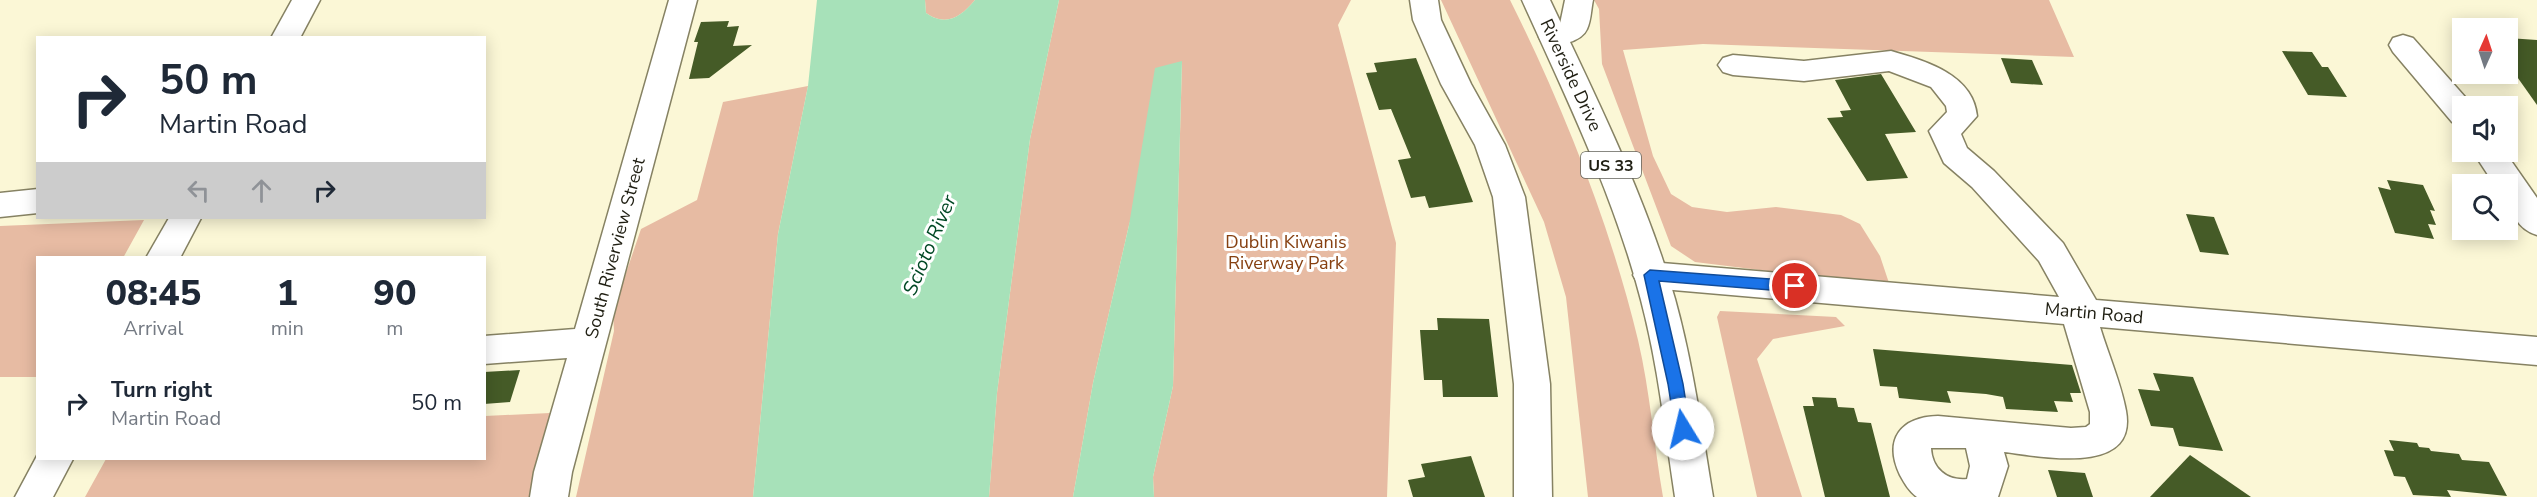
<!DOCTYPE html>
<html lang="en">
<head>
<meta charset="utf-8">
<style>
	body { margin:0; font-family:"Nunito Sans",sans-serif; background:#f6f6f7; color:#1f2937; height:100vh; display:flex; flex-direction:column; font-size:22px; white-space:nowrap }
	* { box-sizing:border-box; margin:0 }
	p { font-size:20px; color:#747a83 }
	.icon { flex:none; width:33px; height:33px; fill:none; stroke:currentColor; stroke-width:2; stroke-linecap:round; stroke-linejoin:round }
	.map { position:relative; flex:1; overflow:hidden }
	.side { position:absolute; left:36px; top:256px; width:450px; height:204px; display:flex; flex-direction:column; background:#fff; border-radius:0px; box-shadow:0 3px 15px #0003 }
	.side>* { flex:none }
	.top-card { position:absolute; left:36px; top:36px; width:450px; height:183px; border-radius:0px; box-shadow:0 3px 15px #0003; background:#fff; color:#1f2937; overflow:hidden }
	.needle { width:39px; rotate:3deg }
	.fabs { position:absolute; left:2452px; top:18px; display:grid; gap:12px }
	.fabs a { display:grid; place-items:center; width:66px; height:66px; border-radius:0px; background:#fff; box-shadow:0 3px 15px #0003; font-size:30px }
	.pin { position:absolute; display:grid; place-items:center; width:51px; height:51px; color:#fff; margin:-26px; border:3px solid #fff; border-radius:50%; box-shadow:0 2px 6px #0007 }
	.me { position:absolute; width:66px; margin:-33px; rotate:351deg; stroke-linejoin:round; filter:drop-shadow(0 0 4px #0008) }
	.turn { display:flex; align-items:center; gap:21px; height:126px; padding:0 24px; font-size:27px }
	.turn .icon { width:78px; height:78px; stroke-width:2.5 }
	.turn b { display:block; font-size:42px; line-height:51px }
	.lanes { display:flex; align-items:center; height:57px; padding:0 24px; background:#0003; justify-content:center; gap:30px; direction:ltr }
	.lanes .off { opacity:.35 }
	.eta { display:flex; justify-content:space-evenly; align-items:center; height:102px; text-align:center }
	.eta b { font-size:36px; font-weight:800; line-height:42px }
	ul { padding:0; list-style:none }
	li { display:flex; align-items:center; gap:18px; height:90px; padding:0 24px }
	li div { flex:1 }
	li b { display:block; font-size:22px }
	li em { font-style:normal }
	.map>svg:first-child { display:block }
	.green { fill:#e7bba3 }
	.water { fill:#a7e1b9 }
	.building { fill:#455b27 }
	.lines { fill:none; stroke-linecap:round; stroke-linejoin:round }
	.minor-casing { stroke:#868263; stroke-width:3 }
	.major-casing { stroke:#868263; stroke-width:3 }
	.minor { fill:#fff; fill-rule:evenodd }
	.major { fill:#fff; fill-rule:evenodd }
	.route { fill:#1a73e8; stroke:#114b97; stroke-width:1.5 }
	.labels { text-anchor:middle; stroke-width:6; stroke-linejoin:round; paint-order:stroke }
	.shield { fill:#fff; stroke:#626259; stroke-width:1.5 }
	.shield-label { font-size:16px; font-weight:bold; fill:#1f1e12 }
	.street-label { font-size:18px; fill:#1f1e12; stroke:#fff }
	.park-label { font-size:18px; fill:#864011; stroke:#fff }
	.water-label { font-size:20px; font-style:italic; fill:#004824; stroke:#fff }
</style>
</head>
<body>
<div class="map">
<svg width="2537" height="497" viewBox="0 0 2537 497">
	<rect width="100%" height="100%" fill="#fbf7d6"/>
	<g class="green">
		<path d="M925 0H975C961 17 946 27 926 13Z"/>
		<path d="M1059 0H1351L1338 25 1396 243 1387 497H1154L1153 477 1173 386 1182 62 1129 225 1093 383 1073 497H989L997 393 1030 139Z"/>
		<path d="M1441 0H1510C1562 104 1611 227 1638 340 1650 391 1654 445 1663 497H1588L1566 297 1544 222Z"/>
		<path d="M1594 0H2049L2074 57 1703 44 1623 50 1653 156 1671 194 1692 207 1727 212 1776 207 1841 215 1860 224 1880 256 1890 286 1695 262 1671 246 1602 64 1599 9Z"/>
		<path d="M808 86 778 234 753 497H576L614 331 613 311 641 229 697 200 723 102Z"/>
		<path d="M144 220 123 258H38L37 377H0V226Z"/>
		<path d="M1720 311 1836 317 1845 326 1773 339 1757 359 1802 497H1757L1717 317Z"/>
		<path d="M550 413 529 497H85L106 459H484L485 416Z"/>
	</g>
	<g class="water">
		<path d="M817 0H925L926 13C946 27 961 17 975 0H1059L1030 139 997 393 989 497H753L778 234 808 86Z"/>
		<path d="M1182 61 1173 386 1153 477 1154 497H1073L1093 383 1129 225 1155 68Z"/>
	</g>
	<g class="building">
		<path d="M729 21 727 27 739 26 733 46 752 45 709 78 689 79 698 42H694L701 22Z"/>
		<path d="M2508 38 2537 40V105L2508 64Z"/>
		<path d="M2282 51 2312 52 2322 67H2328L2347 97 2308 95Z"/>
		<path d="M1416 58 1460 168 1473 202 1429 208 1425 196 1411 198 1398 160 1411 158 1391 109 1379 110 1366 73 1377 72 1374 63Z"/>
		<path d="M2001 58 2032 60 2043 85 2011 83Z"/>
		<path d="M1881 74 1916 132 1885 134 1908 178 1867 181 1827 118 1843 117 1840 111 1851 110 1835 80Z"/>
		<path d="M2387 180 2423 185 2435 211 2430 210 2436 225 2428 224 2434 239 2395 233 2378 187 2391 190Z"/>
		<path d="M2186 214 2214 217 2229 255 2200 252Z"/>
		<path d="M1437 318 1489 319 1498 397H1443L1442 380H1424L1420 330H1438Z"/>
		<path d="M1873 349 2072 365 2081 393H2070L2073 402 2054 401 2058 412 2006 409 2003 397 1986 394 1947 391 1951 403 1899 398 1897 387 1880 386Z"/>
		<path d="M520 370 510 402 484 404V372Z"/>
		<path d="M2153 373 2193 377 2223 451 2179 446 2173 428 2151 426 2138 389 2160 391Z"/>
		<path d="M1812 397 1836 398 1838 407 1854 408 1858 422 1871 423 1890 497H1825L1803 406H1814Z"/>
		<path d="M2389 440 2417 443 2419 447 2429 448 2431 451 2459 454 2462 460 2489 462 2507 496 2447 490 2451 497 2413 495 2405 477 2394 476 2384 450 2394 451Z"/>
		<path d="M2190 455 2251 497H2150Z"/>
		<path d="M1471 456 1485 497H1413L1408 480 1425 477 1421 464Z"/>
		<path d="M2048 470 2085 473 2093 497H2057Z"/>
	</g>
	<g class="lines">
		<g class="minor-casing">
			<g id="minor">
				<path d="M669 0H697L572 472 568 497H530L534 472 567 358 484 364V336L575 329Z"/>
				<path d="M1410 0H1438L1441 20 1471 84 1505 145 1525 197 1550 384 1552 497H1514V384L1493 197 1475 145 1441 84 1413 20Z"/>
				<path d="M1565 0H1593C1591 9 1591 21 1587 29 1581 43 1555 47 1543 44L1539 37 1543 30 1560 24Z"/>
				<path d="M2403 35 2413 38 2473 106H2463V125L2452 122 2393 52 2389 45 2393 38Z"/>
				<path d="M1891 51C1925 61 1973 74 1977 116L1961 134 1967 148 1994 171 2063 243 2096 300 2537 337V365L2100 327C2108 354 2121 383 2126 411 2138 477 2039 456 2004 452L2008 466 1998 497H1917C1909 491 1905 484 1900 475 1883 439 1901 417 1938 416L2071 428 2086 427 2090 424V412L2064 324 1650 288 1638 284 1633 275 1638 266 1650 262 2059 297 2039 261 1972 187 1944 163 1929 131 1947 112 1946 106 1931 87 1889 71 1804 81 1733 75 1723 72 1718 65 1723 58 1733 55 1804 61ZM1931 448H1966L1970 466 1967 479C1946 481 1932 468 1931 448Z"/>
				<path d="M2473 152H2505L2537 198V235C2514 228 2508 206 2508 184H2494Z"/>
				<path d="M38 189V213L0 217V193Z"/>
			</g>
		</g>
		<g class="major-casing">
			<g id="major">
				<path d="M292 0H320L300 38H271Z"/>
				<path d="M1522 0H1550C1596 97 1645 195 1675 299 1693 364 1702 431 1713 497H1675C1665 431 1658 364 1641 300 1614 196 1566 97 1522 0Z"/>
				<path d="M169 218H201L180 258H146Z"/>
				<path d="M38 454V459H73L53 497H15Z"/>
			</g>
		</g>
		<use href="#minor" class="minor"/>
		<use href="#major" class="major"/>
	</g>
	<path class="route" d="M1650 270 1795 281 1802 286 1795 292 1659 281 1683 384 1690 429 1683 435 1675 429 1668 384 1644 275Z"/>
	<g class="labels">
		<rect class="shield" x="1581" y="152" width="60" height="26" rx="4.5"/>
		<g class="shield-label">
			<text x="1611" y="171">US 33</text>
		</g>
		<g class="street-label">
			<text transform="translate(1571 75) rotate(65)" y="6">Riverside Drive</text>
			<text transform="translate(615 248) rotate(-75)" y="6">South Riverview Street</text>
			<text transform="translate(2094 313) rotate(5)" y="6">Martin Road</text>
		</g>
		<g class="park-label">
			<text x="1286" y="248">Dublin Kiwanis<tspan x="1286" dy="21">Riverway Park</tspan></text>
		</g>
		<g class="water-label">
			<text transform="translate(929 245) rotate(-67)" y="7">Scioto River</text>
		</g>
	</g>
</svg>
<div class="fabs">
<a><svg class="needle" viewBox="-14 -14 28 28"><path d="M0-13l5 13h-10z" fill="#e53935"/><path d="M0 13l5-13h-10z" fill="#747a83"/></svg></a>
<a><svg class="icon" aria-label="sound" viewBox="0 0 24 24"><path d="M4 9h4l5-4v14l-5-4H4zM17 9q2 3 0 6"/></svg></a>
<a><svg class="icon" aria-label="search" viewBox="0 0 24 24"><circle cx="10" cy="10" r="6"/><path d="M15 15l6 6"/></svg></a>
</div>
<div class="pin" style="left:1795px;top:286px;background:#d93025"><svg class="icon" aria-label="arrive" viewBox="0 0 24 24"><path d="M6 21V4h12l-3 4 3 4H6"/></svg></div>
<svg class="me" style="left:1683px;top:429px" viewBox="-20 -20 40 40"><circle r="19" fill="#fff"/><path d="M0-13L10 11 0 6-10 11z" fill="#1a73e8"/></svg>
<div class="top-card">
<div class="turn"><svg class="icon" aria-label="right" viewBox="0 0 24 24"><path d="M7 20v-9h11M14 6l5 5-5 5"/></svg><div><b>50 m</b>Martin Road</div></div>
<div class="lanes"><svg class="icon off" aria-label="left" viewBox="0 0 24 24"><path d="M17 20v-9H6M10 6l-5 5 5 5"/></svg><svg class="icon off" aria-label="ahead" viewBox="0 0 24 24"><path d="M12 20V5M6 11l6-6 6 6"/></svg><svg class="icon" aria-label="right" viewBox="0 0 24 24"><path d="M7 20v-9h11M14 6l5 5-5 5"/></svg></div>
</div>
<section class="side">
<div class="eta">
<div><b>08:45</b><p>Arrival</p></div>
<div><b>1</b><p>min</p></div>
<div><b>90</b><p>m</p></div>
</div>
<ul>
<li><svg class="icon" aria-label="right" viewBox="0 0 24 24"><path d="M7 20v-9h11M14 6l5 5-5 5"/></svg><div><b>Turn right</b><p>Martin Road</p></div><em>50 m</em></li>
</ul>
</section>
</div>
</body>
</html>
